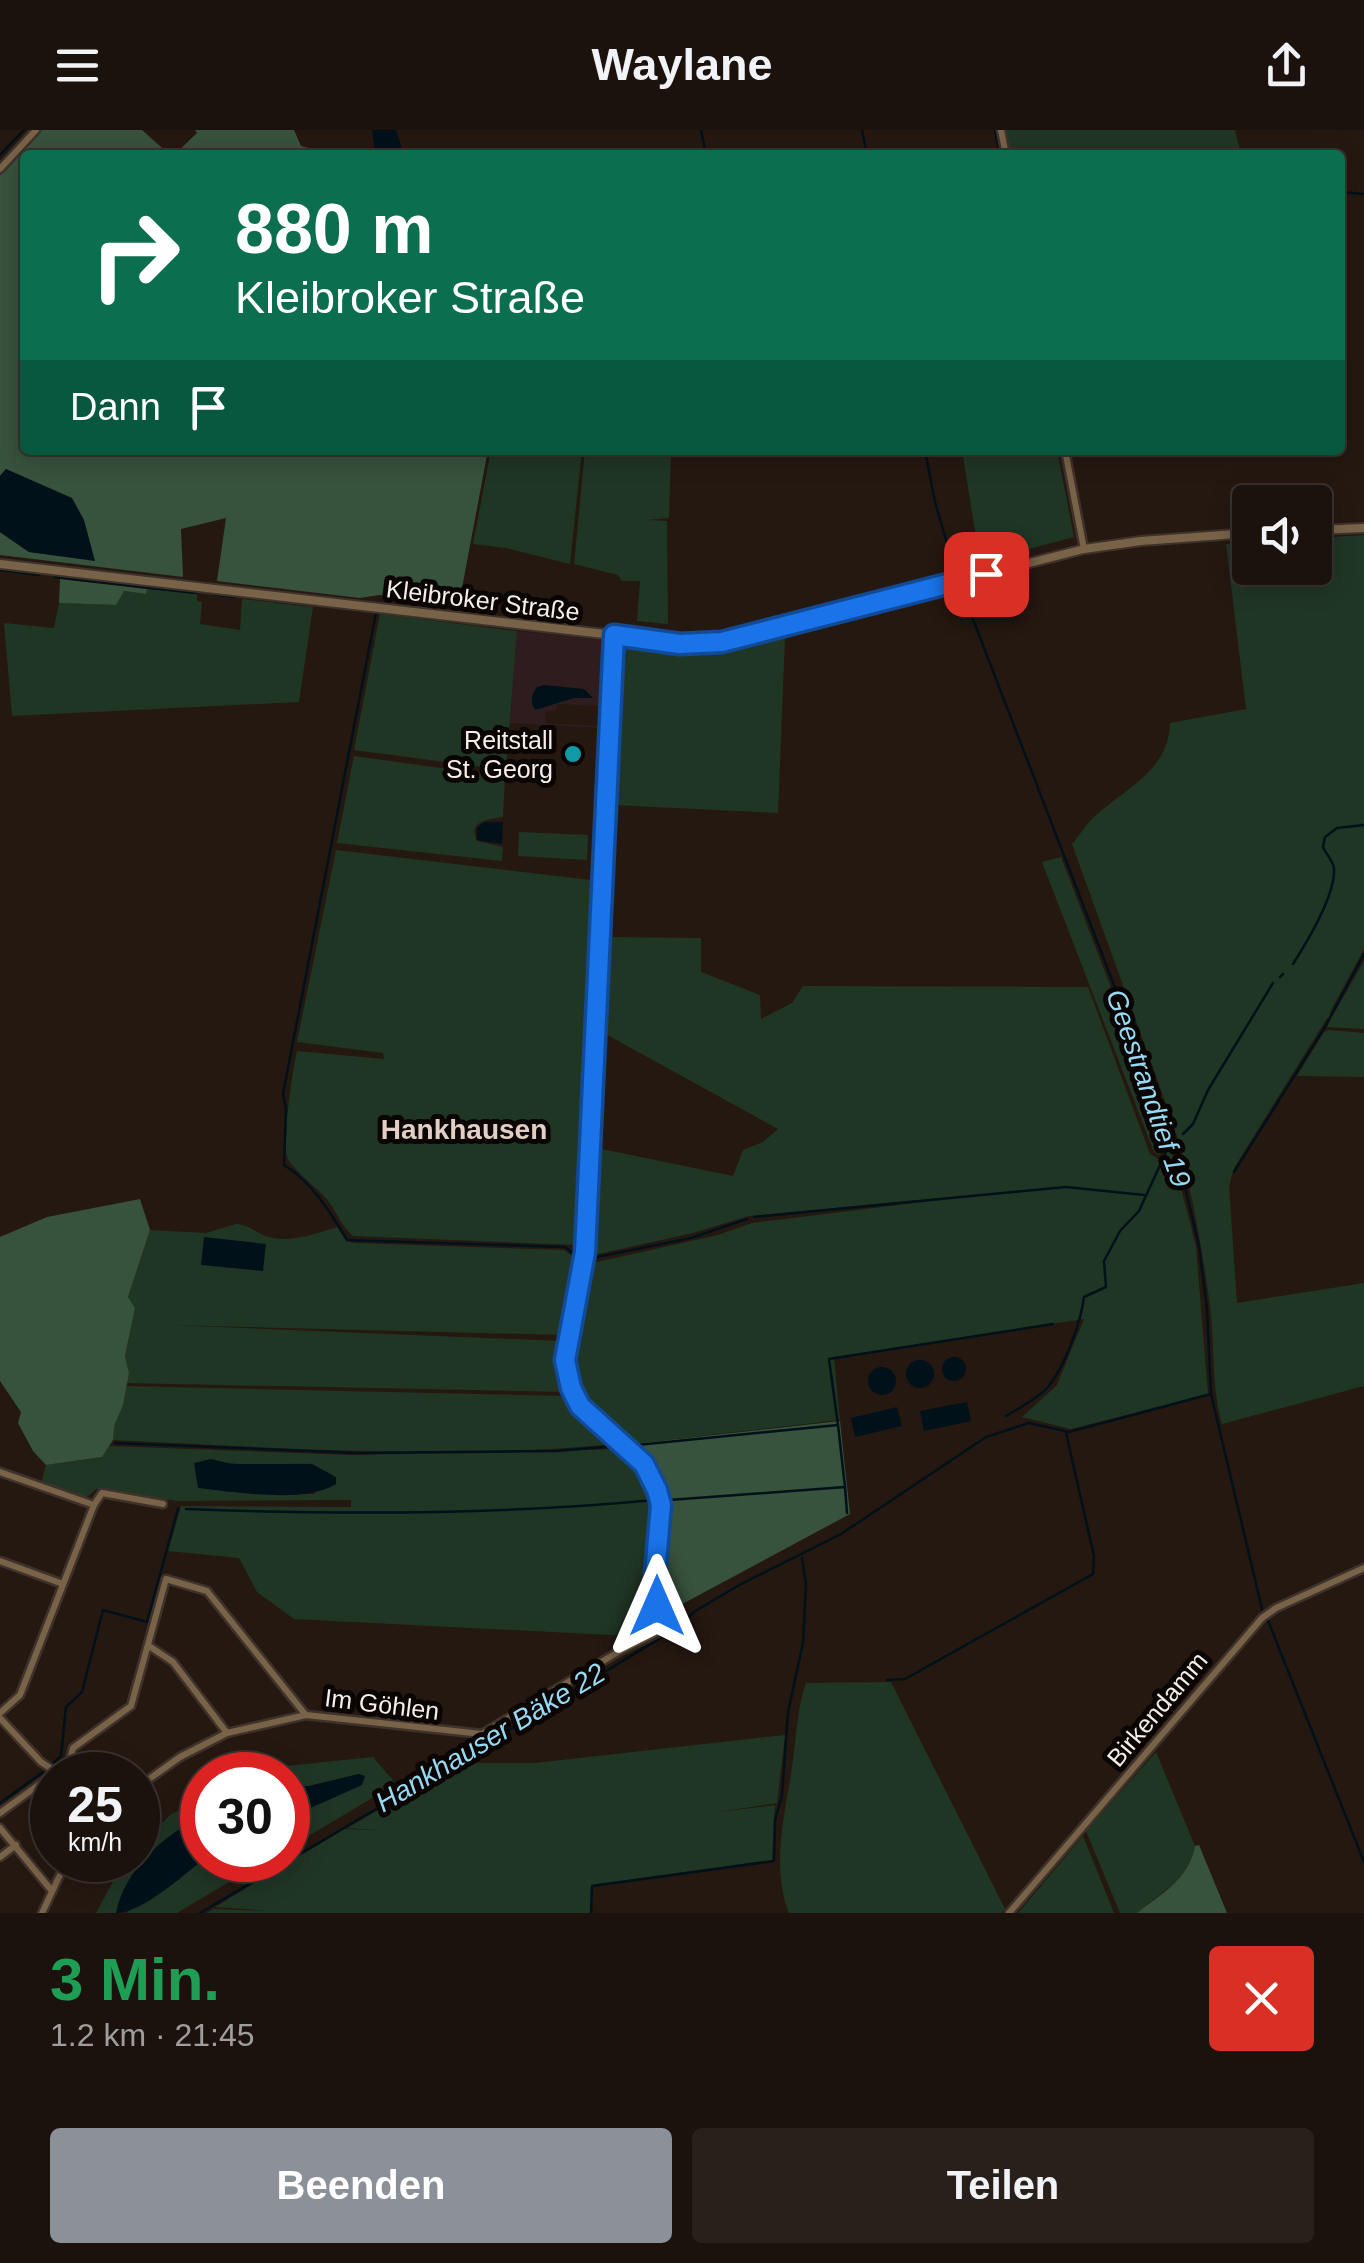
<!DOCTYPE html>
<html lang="de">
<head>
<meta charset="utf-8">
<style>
	body { margin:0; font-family:Arial,sans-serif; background:#29201b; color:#f1f3f6; height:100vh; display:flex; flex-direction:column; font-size:38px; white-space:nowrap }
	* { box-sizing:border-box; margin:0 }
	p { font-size:32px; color:#a09e9d }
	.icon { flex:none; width:55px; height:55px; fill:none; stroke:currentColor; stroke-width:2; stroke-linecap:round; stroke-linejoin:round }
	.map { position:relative; height:1783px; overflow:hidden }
	.sheet { display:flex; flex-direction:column; background:#1c120d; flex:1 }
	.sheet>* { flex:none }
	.hud { position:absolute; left:20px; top:20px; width:1325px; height:305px; border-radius:10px; box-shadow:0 5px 25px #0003,0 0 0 2px #3a322e; background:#0b6e4f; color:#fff; overflow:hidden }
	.buttons { position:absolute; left:1232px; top:355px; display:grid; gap:20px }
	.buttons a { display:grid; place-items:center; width:100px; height:100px; border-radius:10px; background:#1c120d; box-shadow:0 5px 25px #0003,0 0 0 2px #3a322e; font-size:50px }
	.speed { position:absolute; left:30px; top:1622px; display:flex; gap:20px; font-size:50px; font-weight:700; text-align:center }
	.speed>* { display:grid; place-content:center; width:130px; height:130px; border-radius:50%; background:#1c120d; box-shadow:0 5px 25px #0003,0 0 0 2px #3a322e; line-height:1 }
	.speed small { font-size:25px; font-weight:400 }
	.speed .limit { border:15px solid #d22; background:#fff; color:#111 }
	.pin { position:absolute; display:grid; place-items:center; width:85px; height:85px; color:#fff; margin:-42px; border-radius:20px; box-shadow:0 5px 15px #0006 }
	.me { position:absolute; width:110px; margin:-55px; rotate:0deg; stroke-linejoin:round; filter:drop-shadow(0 0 8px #0008) }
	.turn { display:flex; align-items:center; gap:35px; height:210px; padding:0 50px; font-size:45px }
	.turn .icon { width:130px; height:130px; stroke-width:2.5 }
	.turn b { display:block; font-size:70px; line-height:85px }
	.then { display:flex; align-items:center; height:95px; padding:0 50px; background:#0003; gap:20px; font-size:38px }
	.round { display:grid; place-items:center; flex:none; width:105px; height:105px; border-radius:10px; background:#29201b }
	.headline { display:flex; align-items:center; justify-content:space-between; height:170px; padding:0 50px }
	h1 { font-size:60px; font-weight:600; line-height:75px; color:#1e9e55 }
	.cta { display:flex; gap:20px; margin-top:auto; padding:20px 50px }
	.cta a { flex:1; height:115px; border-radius:10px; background:#8c9099; color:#fff; font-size:40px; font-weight:600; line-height:115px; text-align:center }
	.cta a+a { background:#29201b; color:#f1f3f6 }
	header { display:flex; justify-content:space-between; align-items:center; height:130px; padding:0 50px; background:#1c120d; font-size:45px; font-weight:600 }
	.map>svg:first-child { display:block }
	.commercial { fill:#2f1c1e; fill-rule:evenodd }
	.green { fill:#203625; fill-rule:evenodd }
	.forest { fill:#37523d }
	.water { fill:#00111a }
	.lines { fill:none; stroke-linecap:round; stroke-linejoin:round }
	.stream { stroke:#00111a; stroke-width:2.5 }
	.minor-casing { stroke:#3e322b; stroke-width:11 }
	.tertiary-casing { stroke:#3e322b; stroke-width:12 }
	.minor { stroke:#796348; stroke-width:6 }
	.tertiary { stroke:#796348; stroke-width:8 }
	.route-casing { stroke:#114b97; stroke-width:25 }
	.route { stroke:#1a73e8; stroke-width:18 }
	.culture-dot { fill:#0f9aa8; stroke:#0a0503; stroke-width:4 }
	.labels { text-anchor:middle; stroke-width:10; stroke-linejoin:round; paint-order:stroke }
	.street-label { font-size:25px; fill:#f8eee9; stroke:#0a0503 }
	.poi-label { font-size:25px; fill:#f8eee9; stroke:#0a0503; text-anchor:end }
	.water-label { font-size:28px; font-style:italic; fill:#95d9f4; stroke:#0a0503 }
	.neighbourhood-label { font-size:28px; font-weight:bold; fill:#e2cec5; stroke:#0a0503 }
</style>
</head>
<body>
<header><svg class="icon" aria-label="menu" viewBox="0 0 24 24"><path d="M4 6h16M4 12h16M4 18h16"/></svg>Waylane<svg class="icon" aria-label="share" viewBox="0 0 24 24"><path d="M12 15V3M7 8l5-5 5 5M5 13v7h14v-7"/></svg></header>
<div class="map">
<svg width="1364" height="1783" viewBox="0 0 1364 1783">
	<rect width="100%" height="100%" fill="#251811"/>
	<path class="commercial" d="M517 501 603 510 602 598 510 593ZM557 574 600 576 601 596 545 593 546 582 556 580Z"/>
	<g class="green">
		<path d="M1005 0H1235L1241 25H1010Z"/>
		<path d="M491 320H582L570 434 506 418 473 414Z"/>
		<path d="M585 320H671L669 388 647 390 667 391 668 494 637 491 640 451H622L618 445 574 434Z"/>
		<path d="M962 320H1057L1074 407 980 432Z"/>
		<path d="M1364 405V819L1329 884 1333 885 1364 831V899L1327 897 1331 889 1327 888 1234 1038 1229 1056 1237 1173 1364 1153V1256L1222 1294C1211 1255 1215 1215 1210 1176 1202 1116 1191 1057 1175 999L1072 714C1079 706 1085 696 1092 689 1122 660 1169 642 1170 593L1246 579 1226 414 1250 413V438H1315V408Z"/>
		<path d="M147 459 197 464V471L202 472 200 494 240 500 242 469 313 477 299 572 12 586 4 493 54 498 59 473 115 475 124 461 146 464Z"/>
		<path d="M380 484 517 501 506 640 354 620Z"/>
		<path d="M785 507 778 683 613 675 621 513 701 523Z"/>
		<path d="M354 626 505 647 503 687C489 689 467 691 477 711L503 717 502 731 337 713Z"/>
		<path d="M519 702 588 705 587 730 518 726Z"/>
		<path d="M336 720 591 750 576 1115 353 1106C341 1096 336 1080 326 1068 315 1056 296 1043 288 1029 281 1015 293 939 297 921L384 929 383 923 297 912Z"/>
		<path d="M1061 727 1171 1015 1159 1025 1154 1022 1042 732Z"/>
		<path d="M606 807 701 808V842L760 865 761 889 792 873 803 856 1088 857 1150 1024 1159 1029 1171 1018 1196 1117 1208 1264 1071 1299 1022 1287 1057 1255 1084 1189 834 1227 840 1290 632 1314C618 1300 599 1287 586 1271 556 1235 580 1175 588 1134L718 1105 752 1093 1005 1062 749 1086 693 1103 589 1126 597 1018 733 1046 743 1020 763 1012 778 999 602 902Z"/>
		<path d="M1328 900 1364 903V947L1297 946 1324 902Z"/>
		<path d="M236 1094C249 1095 254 1101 265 1106 288 1114 315 1104 337 1097L347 1111 354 1113 564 1120 579 1131 563 1205 169 1195 561 1211 559 1238 566 1262 126 1253 129 1243 125 1226 135 1178 128 1167 150 1100 206 1103Z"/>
		<path d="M127 1256 567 1266 577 1279 616 1314C449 1330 280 1318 113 1310V1297Z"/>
		<path d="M109 1316 351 1325 622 1319 644 1342 657 1374 650 1462 657 1494 631 1506 294 1489 257 1462 239 1428 168 1421 181 1376 351 1377V1370L177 1371 96 1359 87 1367 41 1354 46 1335 102 1327ZM219 1331C239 1337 287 1333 312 1334L315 1364 249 1363Z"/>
		<path d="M891 1552 1005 1779 1001 1783H789C769 1731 788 1676 794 1622 797 1597 798 1577 806 1553Z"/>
		<path d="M785 1605 777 1673 719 1682 775 1675 772 1730 592 1755 591 1783H207L213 1779 273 1781 215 1777 344 1699 376 1700 347 1698 460 1633H535Z"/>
		<path d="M1156 1622 1195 1716 1192 1734 1177 1751 1137 1783H1120L1086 1701Z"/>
		<path d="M373 1627 396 1654 288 1718V1688L359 1644 309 1656H288V1645H264L286 1636Z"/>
		<path d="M202 1671V1687L182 1696 116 1783H96L123 1733 138 1730V1718L171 1684Z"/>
		<path d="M1083 1706 1114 1783H1018Z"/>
		<path d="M203 1730H266L177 1783H126Z"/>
	</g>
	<g class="forest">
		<path d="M41 0H142L170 25H25V320H488L459 474 379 465 360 468 217 451 226 388 181 399 183 447 0 425V402L29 422 95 430 6 339 0 346V45Z"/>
		<path d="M195 0H294L301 16 309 18 310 25H174L197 3Z"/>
		<path d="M60 449 147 459 146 464 124 461 116 475 59 473Z"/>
		<path d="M140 1069 150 1100 128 1167 135 1178 125 1226 129 1243 123 1275 114 1296 113 1310 102 1327 46 1335 33 1321 18 1293 21 1282 0 1251V1107L47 1087Z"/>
		<path d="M840 1291 850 1384 673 1479 662 1474 659 1449 664 1363 655 1343 632 1314Z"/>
		<path d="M1199 1715 1227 1783H1137C1161 1764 1190 1748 1195 1716Z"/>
	</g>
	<g class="water">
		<path d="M372 0H396L404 25H375Z"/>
		<path d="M6 339 72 368 84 390 95 431 29 422 0 402V346Z"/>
		<path d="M544 555 584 559 593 568H574L535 580C530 572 531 565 537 557Z"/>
		<path d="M484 692H503L502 714 477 710V698Z"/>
		<path d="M204 1107 266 1114 263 1141 201 1135Z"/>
		<circle cx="954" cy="1239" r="12"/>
		<circle cx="920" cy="1244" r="14"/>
		<circle cx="882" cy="1251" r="14"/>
		<path d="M967 1272 971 1291 924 1301 920 1281Z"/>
		<path d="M897 1277 902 1296 855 1307 851 1288Z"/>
		<path d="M211 1329 231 1334H312L336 1347V1354C305 1374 235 1362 198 1358L194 1333Z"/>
		<path d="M359 1644 365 1646 362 1655 288 1688V1656H309Z"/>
		<path d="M202 1687 203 1730C182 1746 142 1783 116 1783 124 1741 164 1704 202 1687Z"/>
	</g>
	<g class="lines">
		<g class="stream">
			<path d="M701 0 706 25"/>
			<path d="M862 0 867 25"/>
			<path d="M995 0 1000 25"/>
			<path d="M0 25 24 0"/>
			<path d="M1340 62 1364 64"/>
			<path d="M925 320 935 372 957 447"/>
			<path d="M0 440 39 445"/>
			<path d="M55 447 196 463"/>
			<path d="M961 458 1174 1011 1199 1116 1207 1179 1211 1264 1262 1479"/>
			<path d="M213 464 235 467"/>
			<path d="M251 467 366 481"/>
			<path d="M376 483 283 964 286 979 284 1035C311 1051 331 1083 347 1110L565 1117 578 1127"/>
			<path d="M1293 834C1307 812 1336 765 1334 738 1333 731 1326 724 1323 717L1325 707 1337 698 1364 695"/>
			<path d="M1280 847 1283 844"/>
			<path d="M1183 1004 1193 994 1208 960 1273 853"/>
			<path d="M1234 1042 1325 897 1364 824"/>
			<path d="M754 1087 1066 1057 1144 1065"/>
			<path d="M592 1128 691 1108 747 1089"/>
			<path d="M1006 1286C1019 1278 1037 1269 1047 1258 1064 1239 1081 1192 1084 1167L1106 1157 1104 1131 1120 1101 1139 1081 1166 1022"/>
			<path d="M838 1295 829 1229 1053 1194"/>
			<path d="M115 1313 356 1323 556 1321 618 1316"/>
			<path d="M637 1315 838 1295 845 1357"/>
			<path d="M669 1370 845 1357 847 1383"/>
			<path d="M186 1379C343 1385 498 1385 654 1370"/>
			<path d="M1267 1488 1364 1732"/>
			<path d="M887 1550 905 1549 1093 1444 1094 1426 1066 1303"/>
			<path d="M53 1633 61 1626 66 1577 82 1562 103 1480 147 1492 178 1379"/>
			<path d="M0 1673 43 1642"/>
			<path d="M200 1783 488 1613 667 1504 697 1480 741 1454 841 1404 986 1307 1029 1293 1069 1302 1211 1264"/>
			<path d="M591 1783 592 1756 774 1731 775 1690 782 1666 788 1582 803 1513 806 1455 802 1428"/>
		</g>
		<g class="minor-casing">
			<g id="minor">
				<path d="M1001 0 1006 25"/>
				<path d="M0 39 36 0"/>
				<path d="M1065 320 1084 419"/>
				<path d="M0 1342 94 1375 20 1565 0 1583"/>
				<path d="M94 1375 102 1363 163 1374"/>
				<path d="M0 1431 63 1454"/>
				<path d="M149 1516 173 1532 227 1603"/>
				<path d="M0 1588 41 1632 56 1642"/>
				<path d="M138 1657 180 1627 227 1603 306 1585 482 1604 618 1522 661 1501 668 1493C639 1447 671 1412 659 1368 644 1312 579 1300 567 1244 559 1210 584 1147 585 1110 595 908 606 707 614 505"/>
				<path d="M0 1683 69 1633 73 1618 131 1576 166 1449 207 1461 305 1584"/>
				<path d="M0 1698 52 1761"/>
				<path d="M0 1727 16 1715"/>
				<path d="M42 1783 67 1730"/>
				<path d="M1009 1783 1262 1488 1276 1478 1364 1438"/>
			</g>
		</g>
		<g class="tertiary-casing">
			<g id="tertiary">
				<path d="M1315 400 1364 398"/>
				<path d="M0 434 699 515 722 512 1084 419 1141 411 1250 403"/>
			</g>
		</g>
		<use href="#minor" class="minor"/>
		<use href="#tertiary" class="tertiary"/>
	</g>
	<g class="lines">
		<g class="route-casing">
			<path id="route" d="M657 1476 654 1455 661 1375 657 1360 644 1334 580 1276 571 1258 565 1230 585 1122 614 505 680 514 722 512 986 444"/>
		</g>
		<use href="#route" class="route"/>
	</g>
	<circle class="culture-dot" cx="573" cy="624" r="10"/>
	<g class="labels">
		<g class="street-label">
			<text transform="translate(483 470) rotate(7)" y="9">Kleibroker Straße</text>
			<text transform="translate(382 1574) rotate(7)" y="9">Im Göhlen</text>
			<text transform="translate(1157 1579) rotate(-50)" y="9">Birkendamm</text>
		</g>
		<g class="poi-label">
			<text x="553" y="619">Reitstall<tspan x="553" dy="29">St. Georg</tspan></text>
		</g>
		<g class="water-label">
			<text transform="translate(1149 958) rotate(71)" y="10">Geestrandtief 19</text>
			<text transform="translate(490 1607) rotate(-31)" y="10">Hankhauser Bäke 22</text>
		</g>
		<g class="neighbourhood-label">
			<text x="464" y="1009">Hankhausen</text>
		</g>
	</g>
</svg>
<div class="buttons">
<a><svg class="icon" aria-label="sound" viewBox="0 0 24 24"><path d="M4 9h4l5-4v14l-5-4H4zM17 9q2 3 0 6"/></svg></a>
</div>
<div class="speed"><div>25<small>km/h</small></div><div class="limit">30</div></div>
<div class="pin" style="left:986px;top:444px;background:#d93025"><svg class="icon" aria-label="arrive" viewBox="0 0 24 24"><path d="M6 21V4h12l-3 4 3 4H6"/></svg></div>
<svg class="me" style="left:657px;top:1476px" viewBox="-20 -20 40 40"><path d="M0-17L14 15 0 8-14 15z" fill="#1a73e8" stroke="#fff" stroke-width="4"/></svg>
<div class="hud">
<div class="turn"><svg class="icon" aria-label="right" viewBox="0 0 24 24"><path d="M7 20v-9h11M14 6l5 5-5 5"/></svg><div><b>880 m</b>Kleibroker Straße</div></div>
<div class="then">Dann<svg class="icon" aria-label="arrive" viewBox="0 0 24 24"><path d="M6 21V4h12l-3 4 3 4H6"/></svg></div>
</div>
</div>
<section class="sheet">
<div class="headline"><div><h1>3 Min.</h1><p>1.2 km · 21:45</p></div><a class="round" style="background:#d93025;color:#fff"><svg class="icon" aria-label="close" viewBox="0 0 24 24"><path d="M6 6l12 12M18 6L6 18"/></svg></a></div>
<div class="cta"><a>Beenden</a><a>Teilen</a></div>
</section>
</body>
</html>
